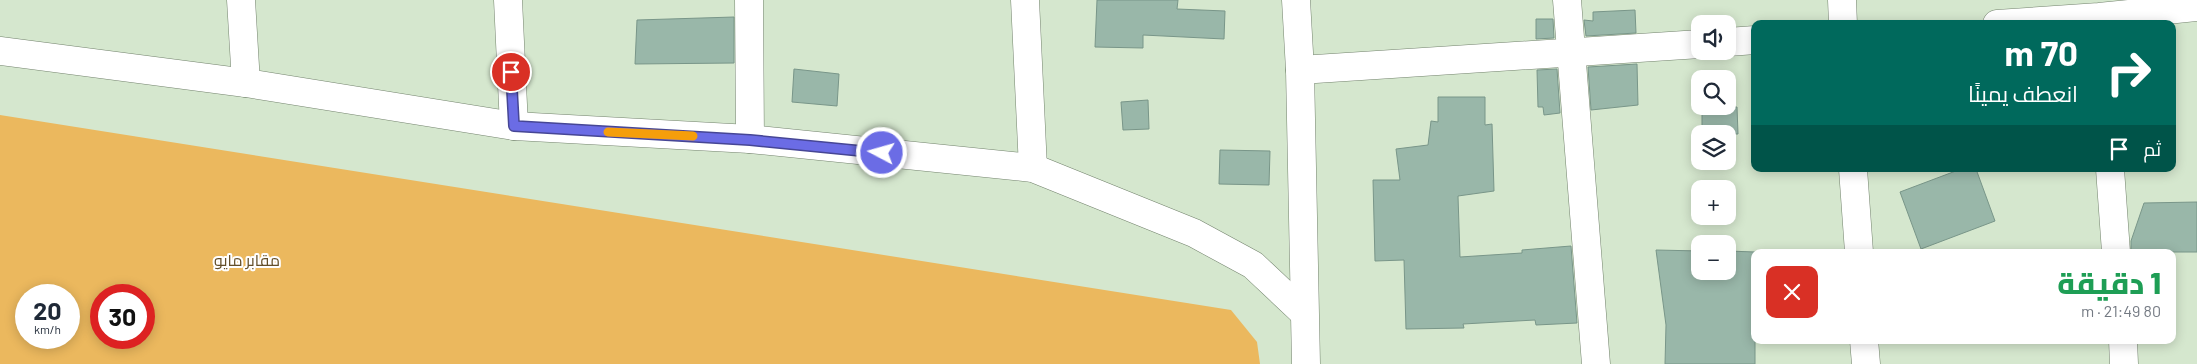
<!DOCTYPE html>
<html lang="ar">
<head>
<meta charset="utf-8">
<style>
	body { margin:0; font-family:Barlow,Cairo,sans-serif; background:#f2f2f3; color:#1f2937; direction:rtl; height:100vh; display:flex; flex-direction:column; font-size:19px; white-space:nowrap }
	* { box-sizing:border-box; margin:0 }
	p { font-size:16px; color:#747a83 }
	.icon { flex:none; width:28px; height:28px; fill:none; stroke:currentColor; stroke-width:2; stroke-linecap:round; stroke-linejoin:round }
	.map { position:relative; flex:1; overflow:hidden; direction:ltr }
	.side { position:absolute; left:1751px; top:249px; width:425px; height:95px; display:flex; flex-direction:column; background:#fff; border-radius:10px; box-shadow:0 2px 12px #0003; direction:rtl }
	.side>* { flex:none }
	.banner { position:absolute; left:1751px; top:20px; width:425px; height:152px; border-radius:10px; box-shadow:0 2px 12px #0003; direction:rtl; background:#00695c; color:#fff; overflow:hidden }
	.buttons { position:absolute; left:1691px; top:15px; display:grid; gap:10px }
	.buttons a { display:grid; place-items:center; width:45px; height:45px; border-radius:10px; background:#fff; box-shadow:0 2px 12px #0003; font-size:25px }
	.speed { position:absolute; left:15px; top:284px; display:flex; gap:10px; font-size:25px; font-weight:700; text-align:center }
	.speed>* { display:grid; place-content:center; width:65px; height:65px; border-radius:50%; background:#fff; box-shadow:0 2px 12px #0003; line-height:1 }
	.speed small { font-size:12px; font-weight:400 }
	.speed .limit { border:8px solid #d22; background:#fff; color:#111 }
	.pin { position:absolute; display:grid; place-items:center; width:42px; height:42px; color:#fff; margin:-21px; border:2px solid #fff; border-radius:50%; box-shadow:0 1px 5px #0007 }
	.me { position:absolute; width:55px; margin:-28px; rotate:276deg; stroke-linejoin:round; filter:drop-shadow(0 0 4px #0008) }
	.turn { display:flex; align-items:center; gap:18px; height:105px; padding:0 15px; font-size:22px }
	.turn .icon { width:65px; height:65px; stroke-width:2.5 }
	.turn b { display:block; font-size:35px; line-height:42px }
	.then { display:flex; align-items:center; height:48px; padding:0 15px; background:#0003; gap:10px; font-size:19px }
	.round { display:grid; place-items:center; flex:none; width:52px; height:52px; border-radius:10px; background:#f2f2f3 }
	.head { display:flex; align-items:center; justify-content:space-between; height:85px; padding:0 15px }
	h1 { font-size:30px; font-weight:800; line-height:38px; color:#1e9e55 }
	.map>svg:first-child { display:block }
	.green { fill:#ebb85e; fill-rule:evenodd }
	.building { fill:#99b7a9; stroke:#799689 }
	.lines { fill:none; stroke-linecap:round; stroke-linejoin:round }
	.minor-casing { stroke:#73836d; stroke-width:29 }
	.minor { stroke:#fff; stroke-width:28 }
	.route-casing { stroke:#464695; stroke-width:12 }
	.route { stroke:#6b6ce5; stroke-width:9 }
	.slow { stroke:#f59e0b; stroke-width:9 }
	.labels { text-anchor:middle; stroke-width:4; stroke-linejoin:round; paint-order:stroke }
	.park-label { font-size:16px; fill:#634e28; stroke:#fff }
</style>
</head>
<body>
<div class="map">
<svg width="2197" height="364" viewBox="0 0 2197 364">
	<rect width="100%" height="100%" fill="#d5e7ce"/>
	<path class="green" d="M0 115 1231 310 1257 342 1260 364H0ZM26 295H69V338H26ZM101 295H144V338H101Z"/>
	<g class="building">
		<path d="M1097 0H1178L1177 9 1225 11 1224 39 1143 35V48L1095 47Z"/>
		<path d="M1635 10 1636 33 1586 36 1584 20 1593 21V12Z"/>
		<path d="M734 17V63L635 64 637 20Z"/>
		<path d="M1536 19H1553L1554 38 1536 39Z"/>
		<path d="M1637 64 1638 105 1591 110 1588 67Z"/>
		<path d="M794 69 839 74 837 106 792 102Z"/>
		<path d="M1557 69 1560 113 1544 115 1543 107H1538L1537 70Z"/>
		<path d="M1438 97H1485V125L1492 124 1494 191 1458 196 1460 257 1522 253V250L1571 246 1577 323 1536 325 1535 320 1463 324 1464 328 1406 329 1404 260 1375 261 1373 180H1400L1396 149 1428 145 1431 121 1438 122Z"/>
		<path d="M1148 100 1149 129 1123 130 1121 102Z"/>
		<path d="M1702 107H1737L1738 134H1702Z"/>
		<path d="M1220 150 1270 151 1269 185 1219 184Z"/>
		<path d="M1961 169H1976L1995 221 1921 249 1900 192Z"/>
		<path d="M2197 202V252H2131V241L2144 203Z"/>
		<path d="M1656 250 1700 251V271H1728V251L1755 252V364H1665L1666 325Z"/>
	</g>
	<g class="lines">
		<g class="minor-casing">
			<g id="minor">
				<path d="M241 0 246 83"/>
				<path d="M508 0 514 126"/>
				<path d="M749 0 750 139"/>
				<path d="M1025 0 1033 168"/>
				<path d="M1296 0 1300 70 1306 364"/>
				<path d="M1567 0 1596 364"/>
				<path d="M1842 0 1843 24"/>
				<path d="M1997 24 2099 17 2197 7"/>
				<path d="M1728 42 1755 40"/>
				<path d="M0 51 246 83 514 126 750 139 1033 168 1194 233 1253 265 1304 313"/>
				<path d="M1300 70 1700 44"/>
				<path d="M1853 169 1859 252"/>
				<path d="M2110 169 2116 252"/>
				<path d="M1864 340 1866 364"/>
				<path d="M2123 340 2124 364"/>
			</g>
		</g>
		<use href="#minor" class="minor"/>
	</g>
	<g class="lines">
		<g class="route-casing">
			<path id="route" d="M511 72 514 126 750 140 882 153"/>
		</g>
		<use href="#route" class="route"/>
		<path class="slow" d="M608 132 693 136"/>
	</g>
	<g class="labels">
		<g class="park-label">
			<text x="247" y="266">مقابر مايو</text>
		</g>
	</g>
</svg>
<div class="buttons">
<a><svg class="icon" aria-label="sound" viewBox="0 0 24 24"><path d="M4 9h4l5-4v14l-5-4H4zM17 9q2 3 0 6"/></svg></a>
<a><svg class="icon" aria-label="search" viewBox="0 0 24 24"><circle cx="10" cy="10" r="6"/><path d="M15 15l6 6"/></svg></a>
<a><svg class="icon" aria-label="layers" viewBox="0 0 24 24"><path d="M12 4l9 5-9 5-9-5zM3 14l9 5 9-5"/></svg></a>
<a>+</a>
<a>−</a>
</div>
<div class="speed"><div>20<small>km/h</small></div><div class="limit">30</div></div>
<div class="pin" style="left:511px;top:72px;background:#d93025"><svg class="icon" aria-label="arrive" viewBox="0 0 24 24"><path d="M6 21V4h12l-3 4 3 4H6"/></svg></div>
<svg class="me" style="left:882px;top:153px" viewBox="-20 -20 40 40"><circle r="17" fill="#6b6ce5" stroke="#fff" stroke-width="3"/><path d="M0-11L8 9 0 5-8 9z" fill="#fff"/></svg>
<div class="banner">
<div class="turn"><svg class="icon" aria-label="right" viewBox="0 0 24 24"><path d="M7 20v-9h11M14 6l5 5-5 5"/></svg><div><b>70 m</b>انعطف يمينًا</div></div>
<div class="then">ثم<svg class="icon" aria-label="arrive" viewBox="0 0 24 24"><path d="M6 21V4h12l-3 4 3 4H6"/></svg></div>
</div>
<section class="side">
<div class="head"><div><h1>1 دقيقة</h1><p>80 m · 21:49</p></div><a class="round" style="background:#d93025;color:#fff"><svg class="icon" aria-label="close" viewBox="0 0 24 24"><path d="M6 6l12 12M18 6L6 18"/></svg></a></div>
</section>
</div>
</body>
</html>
